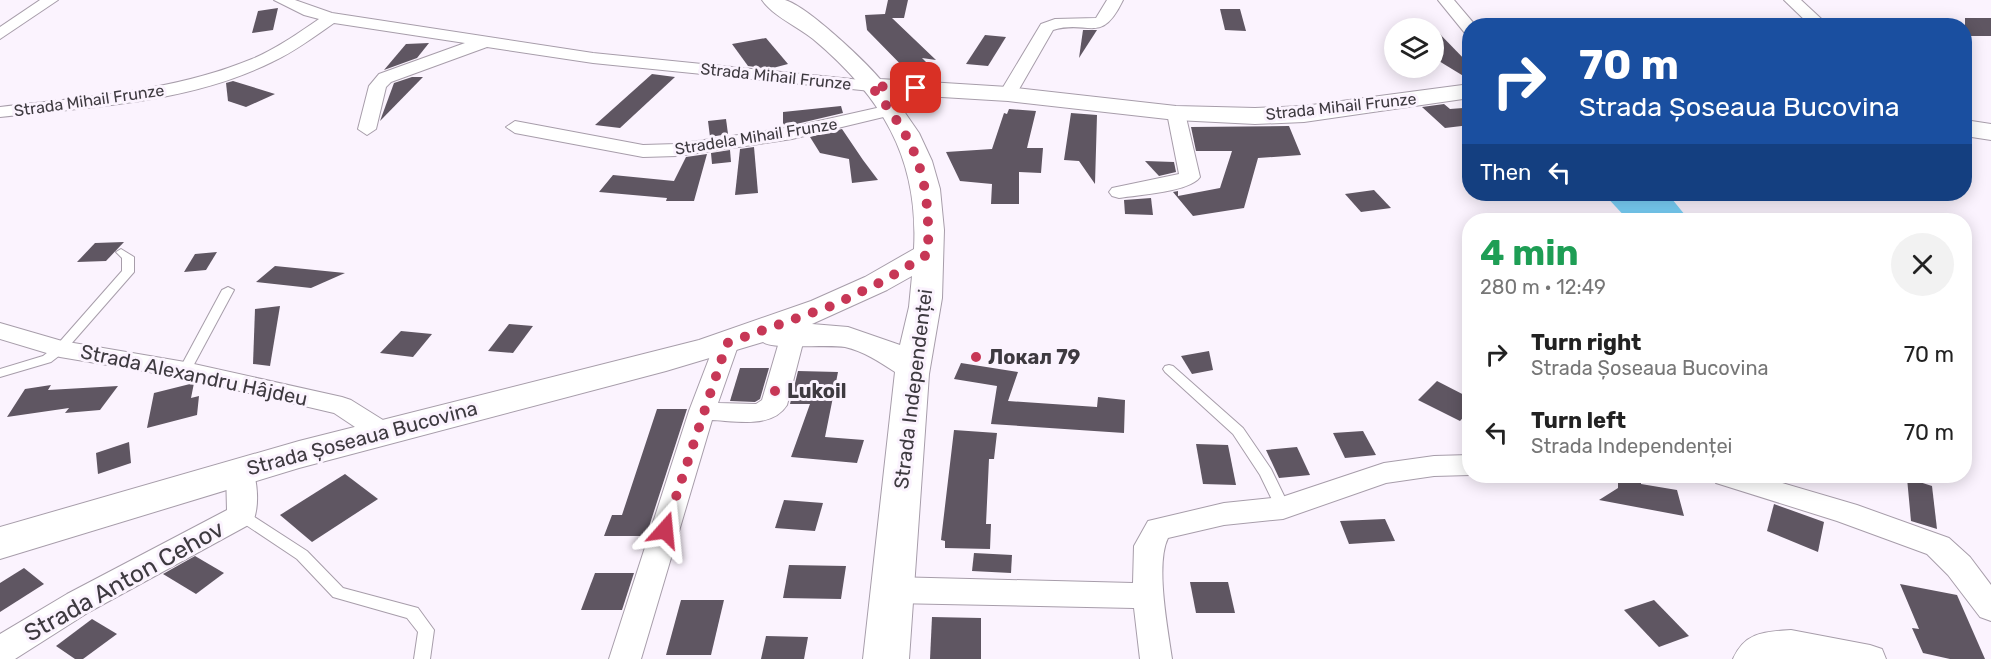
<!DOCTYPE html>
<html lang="en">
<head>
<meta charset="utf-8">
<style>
	body { margin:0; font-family:Rubik,sans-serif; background:#f2f2f2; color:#222; height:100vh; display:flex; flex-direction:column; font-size:22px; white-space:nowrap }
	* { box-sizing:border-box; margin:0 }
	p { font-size:20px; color:#767676 }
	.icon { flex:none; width:33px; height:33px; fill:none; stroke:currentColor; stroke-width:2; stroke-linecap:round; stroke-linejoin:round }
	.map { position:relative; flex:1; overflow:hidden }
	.sheet { position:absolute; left:1462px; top:213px; width:510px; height:270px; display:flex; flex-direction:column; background:#fff; border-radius:24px; box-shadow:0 3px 15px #0003 }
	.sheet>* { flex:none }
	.top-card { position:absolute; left:1462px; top:18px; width:510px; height:183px; border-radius:24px; box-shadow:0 3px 15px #0003; background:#1a4fa0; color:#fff; overflow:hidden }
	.controls { position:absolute; left:1384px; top:18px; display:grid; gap:12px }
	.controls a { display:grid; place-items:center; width:60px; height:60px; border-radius:50%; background:#fff; box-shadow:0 3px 15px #0003; font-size:30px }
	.pin { position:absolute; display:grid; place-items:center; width:51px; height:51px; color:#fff; margin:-26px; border-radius:12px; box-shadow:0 3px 9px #0006 }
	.me { position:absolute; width:66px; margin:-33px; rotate:18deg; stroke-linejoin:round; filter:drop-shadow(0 0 4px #0008) }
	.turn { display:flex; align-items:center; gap:21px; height:126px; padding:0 18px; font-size:27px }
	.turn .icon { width:78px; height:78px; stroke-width:2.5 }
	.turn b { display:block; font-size:42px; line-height:51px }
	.then { display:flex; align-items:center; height:57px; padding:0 18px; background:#0003; gap:12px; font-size:22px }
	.round { display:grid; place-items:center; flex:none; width:63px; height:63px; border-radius:32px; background:#f2f2f2 }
	.head { display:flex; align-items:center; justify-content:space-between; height:102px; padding:0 18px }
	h1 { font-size:36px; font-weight:700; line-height:45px; color:#1e9e55 }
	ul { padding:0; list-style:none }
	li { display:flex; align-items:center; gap:18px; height:78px; padding:0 18px }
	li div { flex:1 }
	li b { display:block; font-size:22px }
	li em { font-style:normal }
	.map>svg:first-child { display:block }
	.water { fill:#79d0f8 }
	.building { fill:#5f5662 }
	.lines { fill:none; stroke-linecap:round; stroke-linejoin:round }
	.lane-casing { stroke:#a79daa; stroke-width:2 }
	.street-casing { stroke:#a79daa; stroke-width:2 }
	.secondary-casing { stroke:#a79daa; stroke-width:2 }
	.lane { fill:#fff; fill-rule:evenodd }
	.street { fill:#fff; fill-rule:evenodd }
	.secondary { fill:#fff; fill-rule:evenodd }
	.route { stroke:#c73756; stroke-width:10; stroke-dasharray:0 18 }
	.poi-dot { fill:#c73756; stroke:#fbf3fe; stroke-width:2 }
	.labels { text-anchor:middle; stroke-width:6; stroke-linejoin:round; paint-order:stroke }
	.far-street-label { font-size:16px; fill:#3e3a40; stroke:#fbf3fe }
	.poi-label { font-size:20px; font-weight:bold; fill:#3e3a40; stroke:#fbf3fe; text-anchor:start }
	.street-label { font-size:20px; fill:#3e3a40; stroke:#fbf3fe }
	.near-street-label { font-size:24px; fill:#3e3a40; stroke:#fbf3fe }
</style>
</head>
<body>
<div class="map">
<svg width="1991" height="659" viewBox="0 0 1991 659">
	<rect width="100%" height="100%" fill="#fbf3fe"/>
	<path class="water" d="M1604 194H1668L1689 220H1628Z"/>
	<g class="building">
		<path d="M888 0H908L904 18H892L936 60 922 58 938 74 915 79 867 30 865 15 885 14Z"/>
		<path d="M278 8 273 30 252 33 258 11Z"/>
		<path d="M1220 9H1240L1246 31 1225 30Z"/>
		<rect x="1965" y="18" width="26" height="18"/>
		<path d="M1434 28 1470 65V80L1434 58Z"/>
		<path d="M1083 30H1097L1079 58Z"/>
		<path d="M985 35 1006 37 988 66 966 64Z"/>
		<path d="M766 38 788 64 769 69 748 66 732 44Z"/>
		<path d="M429 43 417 58 384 70 406 44Z"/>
		<path d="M652 74 675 77 620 128 595 125Z"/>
		<path d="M412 77H423L380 121 394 83Z"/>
		<path d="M233 81 275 94 246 107 228 101 226 83Z"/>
		<path d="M1444 104 1450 109 1463 108 1470 114V125L1445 128 1422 107Z"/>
		<path d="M841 106 843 113 792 125 785 126 783 123V112Z"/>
		<path d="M1009 109 1036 111 1027 148H1043L1041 173 1019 172V204H991L992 184 960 181 946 152 992 149 1004 113 1007 114Z"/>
		<path d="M1071 113 1097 115 1095 184 1079 161 1064 160Z"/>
		<path d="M726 119 728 134 710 137 708 121Z"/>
		<path d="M1289 126 1301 155 1258 158 1244 208 1193 216 1173 192 1178 191V196L1220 188 1232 151H1196L1191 127Z"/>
		<path d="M842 129 863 160 878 180 852 183 849 159 820 153 810 137Z"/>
		<path d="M754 147 758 193 735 195 740 149Z"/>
		<path d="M730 150 731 162 712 164 711 153Z"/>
		<path d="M707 154 694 201H666L667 198 599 192 613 175 674 181 686 157Z"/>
		<path d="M1145 161 1174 162 1176 172 1159 176Z"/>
		<path d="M1374 190 1391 208 1361 212 1345 194Z"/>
		<path d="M1151 198 1153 215 1125 214 1124 200Z"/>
		<path d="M124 242 106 261 77 262 95 243Z"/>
		<path d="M217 252 206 270 184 272 195 254Z"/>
		<path d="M275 266 345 273 311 288 256 282Z"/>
		<path d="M280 306 270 366 253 364 255 309Z"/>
		<path d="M509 324 533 326 513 353 488 351Z"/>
		<path d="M401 331 432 334 413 357 380 353Z"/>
		<path d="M1209 351 1213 370 1192 374 1181 356Z"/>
		<path d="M961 363 1018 372 1008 401 1097 407 1098 397 1125 400 1124 433 991 424 997 386 954 379Z"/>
		<path d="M740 368H769L760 399 755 402 730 401Z"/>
		<path d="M798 371 838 372 825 437 864 440 857 463 791 457 810 404H790Z"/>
		<path d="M1437 381 1470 398V410L1460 421 1418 400Z"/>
		<path d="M194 383 191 398 199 396 197 415 147 428 154 393Z"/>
		<path d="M51 385 48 390 118 386 100 410 65 413 69 408 7 417 25 389Z"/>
		<path d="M657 409H687L646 536H604L612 515H622Z"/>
		<path d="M954 430 997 433 994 459H989L986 524H991L990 549 945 548V541L941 540Z"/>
		<path d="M1363 431 1376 455 1345 458 1333 433Z"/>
		<path d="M129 442 131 463 98 474 96 453Z"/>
		<path d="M1196 444 1228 445 1236 485 1203 484Z"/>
		<path d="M1297 447 1310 475 1279 478 1266 450Z"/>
		<path d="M345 474 378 499 312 542 280 515Z"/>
		<path d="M1618 476H1641V484L1677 490 1684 516 1599 500 1618 488Z"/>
		<path d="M1907 478 1932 486 1937 529 1911 521Z"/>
		<path d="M784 500 823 503 815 531 775 528Z"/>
		<path d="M1774 504 1824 522 1818 552 1767 531Z"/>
		<path d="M1385 519 1395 541 1349 544 1340 521Z"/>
		<path d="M974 553 1012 555 1011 573 972 571Z"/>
		<path d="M195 556 224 573 196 594 163 574Z"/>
		<path d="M789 565 846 566 841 599 783 598Z"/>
		<path d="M24 568 44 584 0 612V583Z"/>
		<path d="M595 573H634L622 610H581Z"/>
		<path d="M1190 582H1228L1235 613H1196Z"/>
		<path d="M1900 584 1957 595 1985 659H1950L1923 653 1912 628 1919 629Z"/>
		<path d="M681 600H724L711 655H666Z"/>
		<path d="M1654 600 1689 636 1659 647 1624 610Z"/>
		<path d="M932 617 981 618V659H930Z"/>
		<path d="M92 619 117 634 83 659H75L56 646Z"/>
		<path d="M766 636 808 637 804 659H761Z"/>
	</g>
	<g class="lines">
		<g class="lane-casing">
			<g id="lane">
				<path d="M121 249 134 257V272L64 352 51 362 0 377V369L43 356 56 346 122 271V258L116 252Z"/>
				<path d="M228 287 234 290 191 370 189 373H181L179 370 222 290Z"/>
				<path d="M1169 365 1173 366 1243 428 1271 469 1290 508 1288 512 1283 513 1278 512 1260 475 1233 434 1165 372 1163 369 1165 366Z"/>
				<path d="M242 509 307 551 343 588 418 608 434 630 430 659H414L418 632 407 618 333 597 297 559 237 519 235 515 237 511Z"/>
			</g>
		</g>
		<g class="street-casing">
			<g id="street">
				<path d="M40 0H58L0 39V27Z"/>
				<path d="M274 0H295L332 13 593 53 871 81 880 86 871 91 593 63 487 47 391 82 386 87 376 129 367 135 358 129 369 86 379 74 465 43 334 23C314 37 294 52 272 62 190 103 90 107 0 117V107C84 97 172 92 252 59 276 49 297 34 319 19L304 15Z"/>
				<path d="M1107 0H1123C1101 46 1089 19 1053 30L1014 98H1002L999 94 1041 24 1055 19 1096 18Z"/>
				<path d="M1438 0H1454L1476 26H1470V34L1464 32Z"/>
				<path d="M1784 0H1801L1829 26H1811Z"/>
				<path d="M890 105 896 106 899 110 896 114 792 139 677 156 643 157 515 133 506 127 515 121 643 145 677 144 792 127Z"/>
				<path d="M1176 108 1185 113 1200 177C1190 192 1137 195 1119 198L1112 196 1109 192 1112 188 1179 174 1167 113Z"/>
				<path d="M0 323 62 341 185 362 342 397 351 400 391 425 395 432 391 439 382 441 373 439 334 413 185 378 60 357 0 339Z"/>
				<path d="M793 327 802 330 805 335 787 405C772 429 736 421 712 420L641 659H609L689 411 715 343 718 337 727 335 736 337 739 343 718 403 756 404 762 400 781 335 784 330Z"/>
				<path d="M1470 455V475L1434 476 1386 483 1283 519 1224 525 1168 538C1155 564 1168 630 1172 659H1140L1134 608 892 603 881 599 876 590 881 581 892 577 1133 583 1134 546 1148 521 1224 503 1282 497 1384 463 1434 456Z"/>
				<path d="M240 461 250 464C258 478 260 509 252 523L89 612 15 659H0V634L67 594 227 510 226 471 230 464Z"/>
				<path d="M1712 476H1758L1857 505 1949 538 1970 557 1991 585V621L1980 617 1948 575 1927 554 1837 521 1716 483Z"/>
				<path d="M1791 630 1870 645 1882 649 1886 659H1733C1745 632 1764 632 1791 630Z"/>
			</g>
		</g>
		<g class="secondary-casing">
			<g id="secondary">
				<path d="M762 0C769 0 779 0 785 0 807 6 865 61 880 79L1008 87 1176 106 1255 108 1304 106 1470 84V98L1304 122 1255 124 1176 120 1008 101 892 94 919 133 932 161 940 189 944 230 942 298 929 374 909 659H863L895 372C880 362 863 351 845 347 826 344 772 350 763 342L666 371 299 468 0 559V527L299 441 699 340 811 301 865 277 914 249C919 157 881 96 813 39 798 27 773 16 762 0ZM912 276 909 307 900 345 848 327 812 324 887 290Z"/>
				<path d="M1965 120 1991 124V140L1965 136Z"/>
			</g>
		</g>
		<use href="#lane" class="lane"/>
		<use href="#street" class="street"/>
		<use href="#secondary" class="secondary"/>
	</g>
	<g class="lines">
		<path class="route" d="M665 530 727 343 834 305 885 280 928 254C930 177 919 145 871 86L916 88"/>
	</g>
	<g class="poi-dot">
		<circle cx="976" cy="357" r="6"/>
		<circle cx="775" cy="391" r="6"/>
	</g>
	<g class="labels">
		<g class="far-street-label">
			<text transform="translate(776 76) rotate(6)" y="6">Strada Mihail Frunze</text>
			<text transform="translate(89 100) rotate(-8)" y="6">Strada Mihail Frunze</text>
			<text transform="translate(1341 106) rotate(-6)" y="6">Strada Mihail Frunze</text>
			<text transform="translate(756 136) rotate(-9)" y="6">Stradela Mihail Frunze</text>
		</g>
		<g class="poi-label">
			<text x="988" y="364">Локал 79</text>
			<text x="787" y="398">Lukoil</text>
		</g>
		<g class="street-label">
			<text transform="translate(194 375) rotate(12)" y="7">Strada Alexandru Hâjdeu</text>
			<text transform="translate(913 389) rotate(-83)" y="7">Strada Independenței</text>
			<text transform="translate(362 438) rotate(-15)" y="7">Strada Șoseaua Bucovina</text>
		</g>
		<g class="near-street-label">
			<text transform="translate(124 581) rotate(-29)" y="8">Strada Anton Cehov</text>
		</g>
	</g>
</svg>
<div class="controls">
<a><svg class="icon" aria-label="layers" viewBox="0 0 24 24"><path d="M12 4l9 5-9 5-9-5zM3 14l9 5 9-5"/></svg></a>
</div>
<div class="pin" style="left:916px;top:88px;background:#d93025"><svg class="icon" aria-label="arrive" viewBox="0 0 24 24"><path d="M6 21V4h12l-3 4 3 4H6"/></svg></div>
<svg class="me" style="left:665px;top:530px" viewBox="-20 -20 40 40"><path d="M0-17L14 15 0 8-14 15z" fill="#c73756" stroke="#fff" stroke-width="4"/></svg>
<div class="top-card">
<div class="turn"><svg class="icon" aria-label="right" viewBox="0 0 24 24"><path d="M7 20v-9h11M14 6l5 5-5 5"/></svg><div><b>70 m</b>Strada Șoseaua Bucovina</div></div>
<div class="then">Then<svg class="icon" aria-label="left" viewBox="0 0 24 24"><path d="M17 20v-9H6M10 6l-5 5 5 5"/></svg></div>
</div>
<section class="sheet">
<div class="head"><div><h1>4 min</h1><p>280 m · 12:49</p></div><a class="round"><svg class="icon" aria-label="close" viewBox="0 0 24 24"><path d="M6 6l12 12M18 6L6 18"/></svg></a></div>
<ul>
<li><svg class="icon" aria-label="right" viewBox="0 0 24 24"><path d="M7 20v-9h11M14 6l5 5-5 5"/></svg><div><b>Turn right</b><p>Strada Șoseaua Bucovina</p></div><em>70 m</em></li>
<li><svg class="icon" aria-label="left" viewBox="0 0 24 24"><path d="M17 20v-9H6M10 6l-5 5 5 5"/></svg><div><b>Turn left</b><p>Strada Independenței</p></div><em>70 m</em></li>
</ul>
</section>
</div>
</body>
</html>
